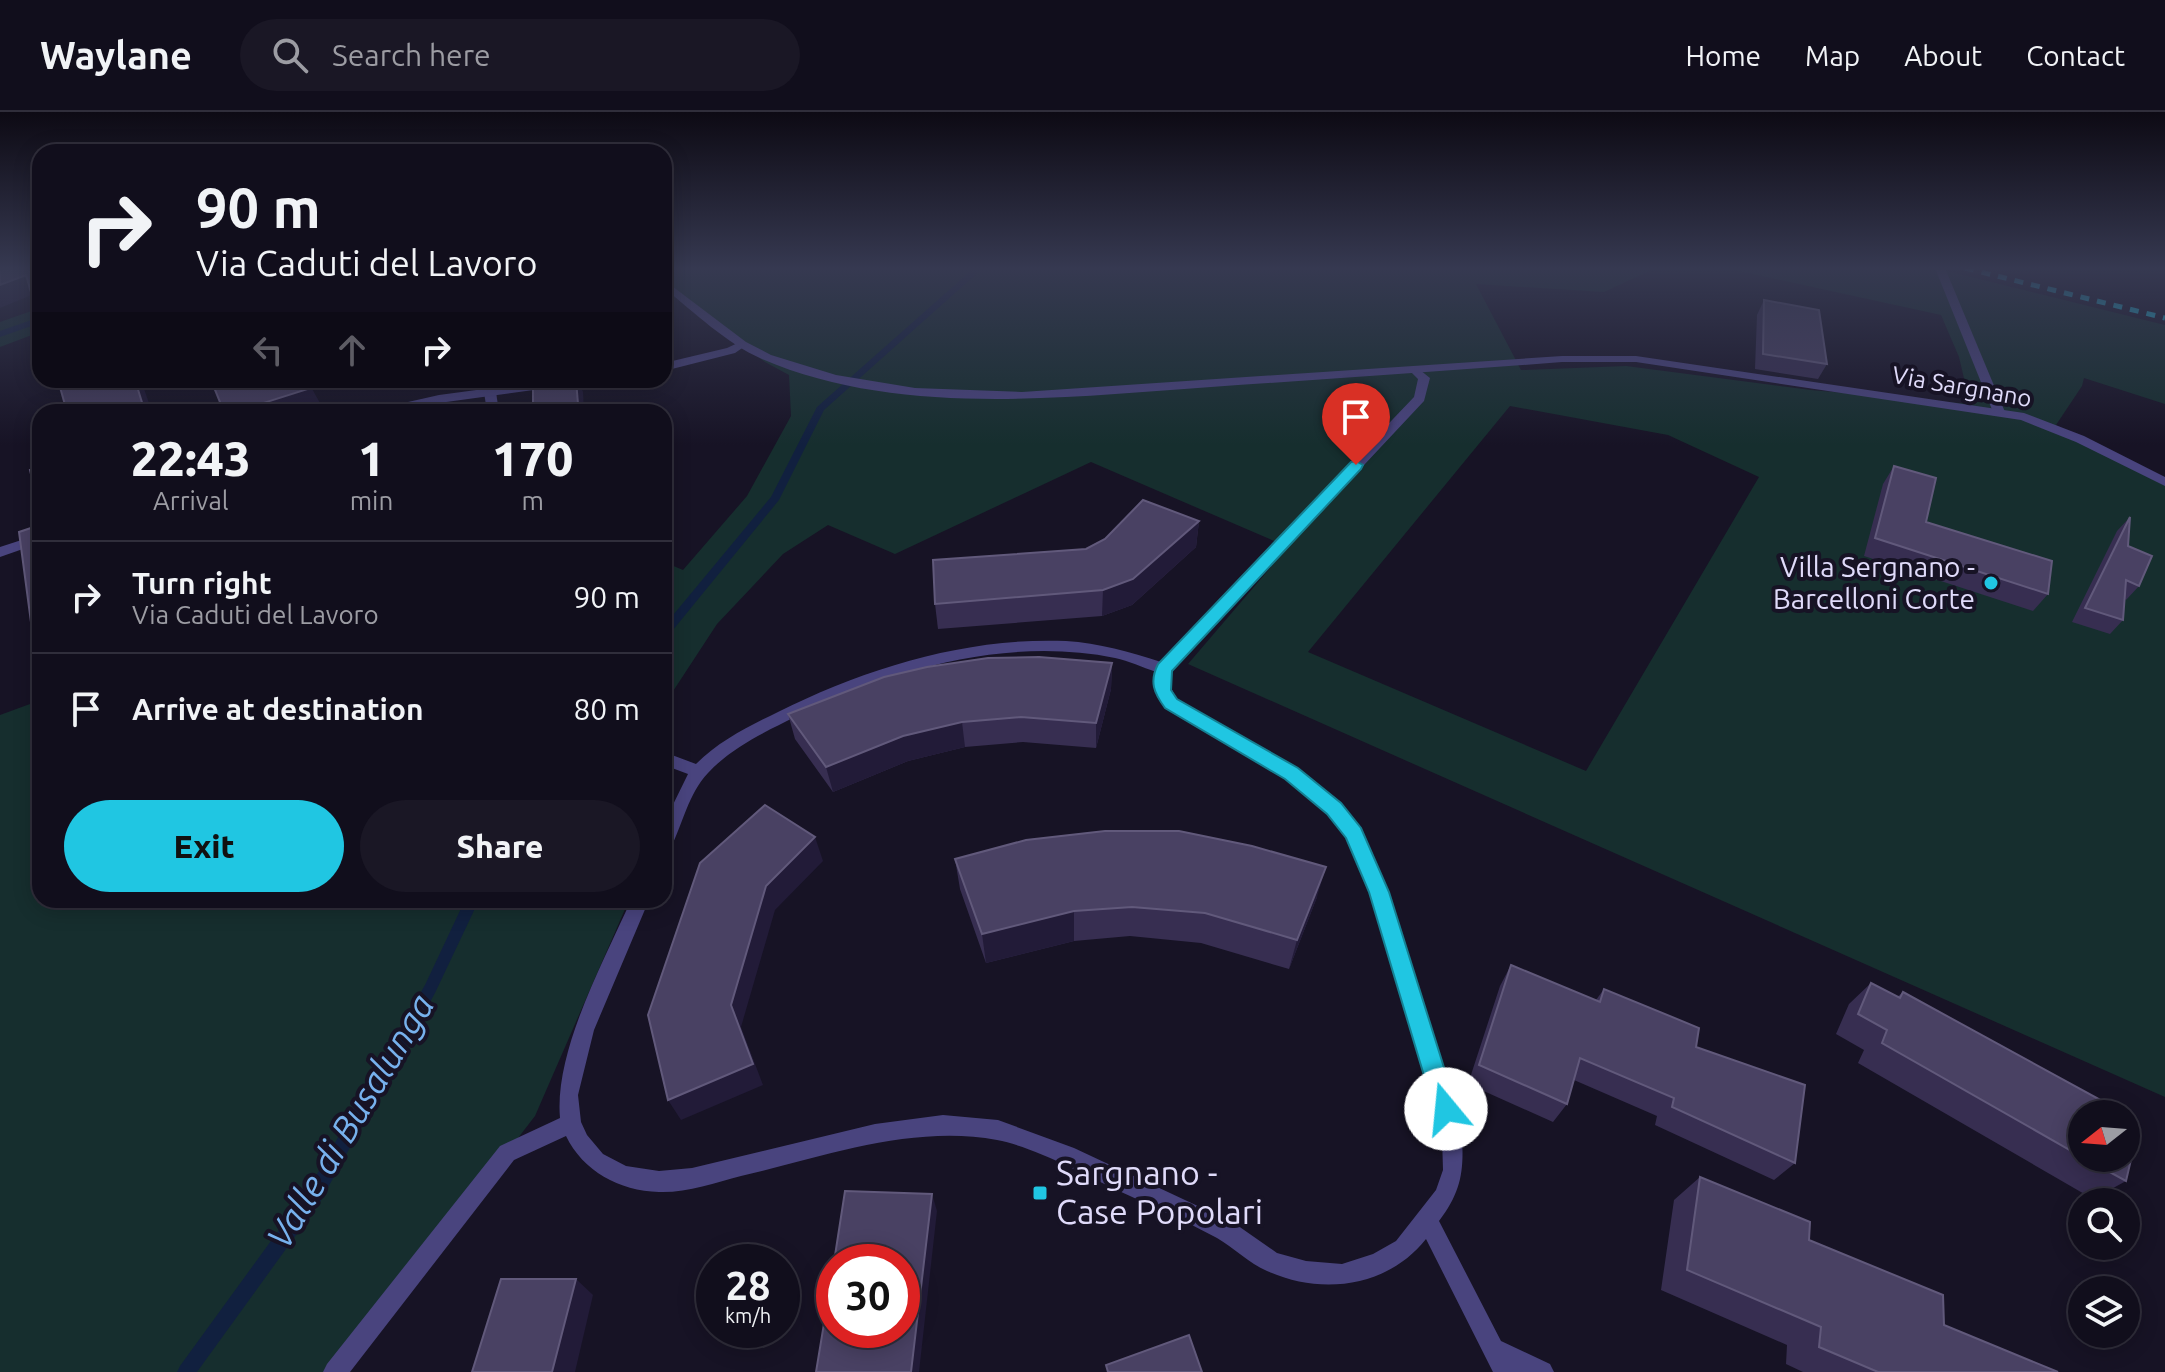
<!DOCTYPE html>
<html lang="en">
<head>
<meta charset="utf-8">
<style>
	body { margin:0; font-family:Ubuntu,sans-serif; background:#1a1725; color:#f1f3f6; height:100vh; display:flex; flex-direction:column; font-size:30px; white-space:nowrap }
	* { box-sizing:border-box; margin:0 }
	p { font-size:26px; color:#9c9ca3 }
	.icon { flex:none; width:44px; height:44px; fill:none; stroke:currentColor; stroke-width:2; stroke-linecap:round; stroke-linejoin:round }
	.map { position:relative; flex:1; overflow:hidden }
	.drawer { position:absolute; left:32px; top:292px; width:640px; height:504px; display:flex; flex-direction:column; background:#110e1c; border-radius:24px; box-shadow:0 4px 20px #0003,0 0 0 2px #302e3b }
	.drawer>* { flex:none }
	.top-card { position:absolute; left:32px; top:32px; width:640px; height:244px; border-radius:24px; box-shadow:0 4px 20px #0003,0 0 0 2px #302e3b; background:#110e1c; color:#f1f3f6; overflow:hidden }
	.needle { width:52px; rotate:253deg }
	.buttons { position:absolute; left:2068px; top:988px; display:grid; gap:16px }
	.buttons a { display:grid; place-items:center; width:72px; height:72px; border-radius:50%; background:#110e1c; box-shadow:0 4px 20px #0003,0 0 0 2px #302e3b; font-size:40px }
	.speed { position:absolute; left:696px; top:1132px; display:flex; gap:16px; font-size:40px; font-weight:700; text-align:center }
	.speed>* { display:grid; place-content:center; width:104px; height:104px; border-radius:50%; background:#110e1c; box-shadow:0 4px 20px #0003,0 0 0 2px #302e3b; line-height:1 }
	.speed small { font-size:20px; font-weight:400 }
	.speed .limit { border:12px solid #d22; background:#fff; color:#111 }
	.pin { position:absolute; display:grid; place-items:center; width:68px; height:68px; color:#fff; margin:-82px -34px; border-radius:50% 50% 50% 0; rotate:-45deg; box-shadow:0 0 8px #0007 }
	.pin .icon { rotate:45deg }
	.me { position:absolute; width:88px; margin:-44px; rotate:343deg; stroke-linejoin:round; filter:drop-shadow(0 0 6px #0008) }
	.turn { display:flex; align-items:center; gap:28px; height:168px; padding:0 32px; font-size:36px }
	.turn .icon { width:104px; height:104px; stroke-width:2.5 }
	.turn b { display:block; font-size:56px; line-height:68px }
	.lanes { display:flex; align-items:center; height:76px; padding:0 32px; background:#0003; justify-content:center; gap:40px; direction:ltr }
	.lanes .off { opacity:.35 }
	.eta { display:flex; justify-content:space-evenly; align-items:center; height:136px; text-align:center }
	.eta b { font-size:48px; font-weight:800; line-height:56px }
	.primary-button { display:flex; gap:16px; margin-top:auto; padding:16px 32px }
	.primary-button a { flex:1; height:92px; border-radius:48px; background:#20c6e2; color:#111; font-size:32px; font-weight:800; line-height:92px; text-align:center }
	.primary-button a+a { background:#1a1725; color:#f1f3f6 }
	ul { padding:0; list-style:none }
	li { display:flex; align-items:center; gap:24px; height:112px; padding:0 32px; border-top:2px solid #302e3b }
	li div { flex:1 }
	li b { display:block; font-size:30px }
	li em { font-style:normal }
	header { display:flex; align-items:center; gap:48px; box-sizing:border-box; height:112px; padding:0 40px; background:#110e1c; border-bottom:2px solid #302e3b }
	header strong { font-size:38px }
	nav { display:flex; gap:44px; margin-inline-start:auto; font-size:28px }
	.search { width:560px; height:72px; background:#1a1725; display:flex; align-items:center; gap:20px; box-sizing:border-box; padding:0 28px; border-radius:44px; color:#9c9ca3; font-size:30px }
	.map>svg:first-child { display:block }
	.green { fill:#162e2e; fill-rule:evenodd }
	.lines { fill:none; stroke-linecap:round; stroke-linejoin:round }
	.stream { fill:#11203f; fill-rule:evenodd }
	.service { fill:#49447e; fill-rule:evenodd }
	.minor { fill:#49447e; fill-rule:evenodd }
	.tertiary { fill:#49447e; fill-rule:evenodd }
	.rail { stroke:#20c6e2; stroke-width:5; stroke-dasharray:9 8; stroke-linecap:butt }
	.wall { fill:#372e51 }
	.shaded-wall { fill:#221b38 }
	.building { fill:#494163; stroke:#61597b; stroke-width:2 }
	.route { fill:#20c6e2; stroke:#158193; stroke-width:2 }
	.poi-dot { fill:#20c6e2; stroke:#171325; stroke-width:3 }
	.labels { text-anchor:middle; stroke-width:8; stroke-linejoin:round; paint-order:stroke }
	.far-street-label { font-size:24px; fill:#e0dbfa; stroke:#171325 }
	.poi-label { font-size:28px; fill:#e0dbfa; stroke:#171325; text-anchor:end }
	.near-poi-label { font-size:34px; fill:#e0dbfa; stroke:#171325; text-anchor:start }
	.near-water-label { font-size:36px; font-style:italic; fill:#77b1ed; stroke:#171325 }
</style>
</head>
<body>
<header>
<strong>Waylane</strong>
<div class="search"><svg class="icon" aria-label="search" viewBox="0 0 24 24"><circle cx="10" cy="10" r="6"/><path d="M15 15l6 6"/></svg>Search here</div>
<nav><a>Home</a><a>Map</a><a>About</a><a>Contact</a></nav>
</header>
<div class="map">
<svg width="2165" height="1260" viewBox="0 0 2165 1260">
	<rect width="100%" height="100%" fill="#171325"/>
	<g class="green">
		<path d="M664 156H1656L1604 180 1476 172 1521 258 1626 254 1811 278 1970 292 1959 245 1941 203 1725 156H1935L2165 213V292L2084 266 2082 274 2056 313 2165 367V985L1188 552 1288 435 1091 350 895 442 828 413 783 442 717 512 664 593V450L683 458 747 384 791 304 789 263 765 250 664 177ZM1510 294 1668 323 1759 365 1586 659 1308 540Z"/>
		<path d="M40 196V220L0 235V210Z"/>
		<path d="M30 592 40 788H629L535 1004 338 1260H0V603Z"/>
	</g>
	<g class="lines">
		<g class="stream">
			<path d="M974 156H983L824 298 779 388 668 524 664 525V514L771 385 817 295Z"/>
			<path d="M40 205V211L0 225V219Z"/>
			<path d="M465 788H479L435 881 320 1090 197 1260H177L180 1254 308 1078 425 873Z"/>
		</g>
		<path class="service" d="M490 276 496 280 499 300H487L484 280Z"/>
		<g class="minor">
			<path d="M1935 156H1945L2005 300 2003 303H1995L1993 300Z"/>
			<path d="M742 229 748 232 735 241 664 259V251L727 236Z"/>
			<path d="M1415 254 1430 266 1424 289 1171 559V575L1176 587 1302 660 1345 697 1361 718 1388 780 1462 1025C1464 1060 1461 1080 1439 1109L1501 1229 1550 1252 1554 1260H1493L1426 1127C1388 1175 1322 1184 1267 1159 1249 1151 1234 1136 1217 1126 1185 1109 1152 1094 1119 1079 1084 1062 1034 1035 997 1028 912 1012 823 1045 741 1064 715 1071 686 1081 659 1080 619 1079 583 1059 566 1024L514 1048 350 1260H323L327 1252 500 1034 560 1006C554 939 604 849 631 788H649L594 918 578 983 581 1010 587 1023 603 1042 626 1054 659 1059 692 1056 875 1012 943 1003 998 1008 1074 1036 1234 1111 1277 1141 1306 1149 1342 1152 1373 1142 1396 1129 1436 1078 1443 1058 1442 1025 1370 780C1364 763 1359 744 1349 728 1310 664 1228 631 1166 595L1155 575 1156 560C1142 555 1129 549 1115 546 1008 524 891 557 795 605 765 620 732 635 708 661 688 682 683 712 670 737L664 739V711L688 662 664 653V640L696 652C719 629 749 614 778 600 866 556 967 525 1066 529 1099 531 1130 540 1161 550L1414 285 1418 267 1409 258Z"/>
			<path d="M551 268H583L577 272 439 291 397 300H375L377 297 439 283Z"/>
			<path d="M40 422V431L0 445V435Z"/>
		</g>
		<path class="tertiary" d="M664 168 746 230 771 243 836 263 915 276 1022 280 1562 244H1636L2024 301 2084 324 2165 365V374L2076 330 2021 308 1636 250H1562C1445 259 1328 267 1211 275 1067 285 899 306 762 247 726 231 695 201 664 176Z"/>
		<path class="rail" d="M1965 156 2165 206"/>
	</g>
	<g class="wall">
		<path d="M1764 188 1827 252 1818 267 1755 257 1757 203Z"/>
		<path d="M1894 354 1926 410 2048 482 2033 499 1864 444 1883 372Z"/>
		<path d="M2130 405 2128 434 2139 474 2126 488 2125 487 2123 508 2110 522 2072 510 2117 419Z"/>
		<path d="M1199 409 1196 435 1132 493 1102 504 938 517 935 492 1086 437Z"/>
		<path d="M1112 551 1111 577 1096 636 1023 630 965 635 908 649 833 680 795 627 788 602Z"/>
		<path d="M955 747 1317 785 1289 857 1201 831 1130 824 1074 829 986 851 960 777Z"/>
		<path d="M1511 853 1596 888 1604 877 1696 935 1795 1051 1774 1068 1655 1013 1657 1004 1574 968 1567 992 1553 1010 1468 972 1500 874Z"/>
		<path d="M1871 871 1897 885 1903 880 2082 1002V1046H2126V1069L2093 1087 1858 951 1864 938 1836 922 1849 892Z"/>
		<path d="M1700 1065 1809 1128 1944 1213 2058 1260H1803L1786 1252 1787 1233 1661 1178 1674 1088Z"/>
	</g>
	<g class="shaded-wall">
		<path d="M26 163 39 180 0 196V173Z"/>
		<path d="M135 268H141L152 300H145Z"/>
		<path d="M307 268 324 298 319 300H235Z"/>
		<path d="M576 268H578L583 280 584 300H533Z"/>
		<path d="M1199 409 1196 435 1132 493 1102 504 1103 478Z"/>
		<path d="M1112 551 1111 577 1096 636V611Z"/>
		<path d="M962 610 965 635 908 649 833 680 826 655 903 624Z"/>
		<path d="M815 725 823 749 775 798 741 915 763 973 681 1008 668 988 766 774Z"/>
		<path d="M1326 755 1317 785 1289 857 1297 828Z"/>
		<path d="M1074 799V829L986 851 982 822Z"/>
		<path d="M932 1082 937 1099 919 1260H911Z"/>
		<path d="M576 1167 593 1183 575 1260H552Z"/>
	</g>
	<g class="building">
		<path d="M0 156H24L40 167V212L26 163 0 173Z"/>
		<path d="M1764 188 1819 198 1827 252 1763 242Z"/>
		<path d="M58 268H135L145 300H67Z"/>
		<path d="M211 268H307L311 276 235 300H224Z"/>
		<path d="M545 268H576L578 292 533 300V270Z"/>
		<path d="M1894 354 1936 366 1926 410 2052 449 2048 482 1875 426Z"/>
		<path d="M40 355V401L30 358Z"/>
		<path d="M1143 388 1199 409 1133 467 1103 478 935 492 933 448 1086 437 1105 427Z"/>
		<path d="M2130 405 2128 434 2152 444 2139 474 2126 468 2123 508 2085 496Z"/>
		<path d="M40 413V578L19 420Z"/>
		<path d="M1039 545 1112 551 1096 611 1021 605 962 610 903 624 826 655 788 602 884 565 927 555 988 546Z"/>
		<path d="M765 693 815 725 766 774 731 893 753 952 668 988 648 903 700 751Z"/>
		<path d="M1105 719H1179L1252 734 1326 755 1297 828 1205 801 1132 795 1074 799 982 822 955 747 1026 728Z"/>
		<path d="M1511 853 1600 890 1604 877 1699 916 1696 935 1805 973 1795 1051 1672 995 1674 986 1580 946 1567 992 1479 953Z"/>
		<path d="M1871 871 1900 886 1903 880 2106 991 2102 1002H2082V1045L1882 931 1887 918 1858 902Z"/>
		<path d="M2126 1015 2137 1022 2126 1069 2084 1046H2126Z"/>
		<path d="M1700 1065 1810 1110 1809 1128 1943 1183 1944 1213 2058 1260H1878L1819 1235 1821 1215 1687 1158Z"/>
		<path d="M845 1079 932 1082 911 1260H816L834 1151V1218H902V1150H834Z"/>
		<path d="M501 1167H576L552 1260H472Z"/>
		<path d="M1189 1223 1202 1260H1108L1106 1253Z"/>
	</g>
	<linearGradient id="sky" x2="0" y2="1"><stop stop-color="#0d0a14"/><stop offset="0.47" stop-color="#363951"/><stop offset="1" stop-color="#363951" stop-opacity="0"/></linearGradient>
	<rect width="2165" height="333" fill="url(#sky)"/>
	<path class="route" d="M1356 349 1363 353 1361 357 1172 559 1171 578 1177 587 1298 656 1341 691 1361 716 1389 780 1457 997 1454 1005 1446 1008 1437 1005 1434 997 1369 780 1346 726 1327 702 1285 667 1165 596C1154 581 1149 570 1158 552L1351 350Z"/>
	<g class="poi-dot">
		<circle cx="1991" cy="471" r="8"/>
		<rect x="1032" y="1073" width="16" height="16" rx="4"/>
	</g>
	<g class="labels">
		<g class="far-street-label">
			<text transform="translate(1962 275) rotate(10)" y="8">Via Sargnano</text>
		</g>
		<g class="poi-label">
			<text x="1975" y="465">Villa Sergnano -<tspan x="1975" dy="32">Barcelloni Corte</tspan></text>
		</g>
		<g class="near-poi-label">
			<text x="1056" y="1073">Sargnano -<tspan x="1056" dy="39">Case Popolari</tspan></text>
		</g>
		<g class="near-water-label">
			<text transform="translate(350 1009) rotate(-59)" y="13">Valle di Busalunga</text>
		</g>
	</g>
</svg>
<div class="buttons">
<a><svg class="needle" viewBox="-14 -14 28 28"><path d="M0-13l5 13h-10z" fill="#e53935"/><path d="M0 13l5-13h-10z" fill="#9c9ca3"/></svg></a>
<a><svg class="icon" aria-label="search" viewBox="0 0 24 24"><circle cx="10" cy="10" r="6"/><path d="M15 15l6 6"/></svg></a>
<a><svg class="icon" aria-label="layers" viewBox="0 0 24 24"><path d="M12 4l9 5-9 5-9-5zM3 14l9 5 9-5"/></svg></a>
</div>
<div class="speed"><div>28<small>km/h</small></div><div class="limit">30</div></div>
<div class="pin" style="left:1356px;top:353px;background:#d93025"><svg class="icon" aria-label="arrive" viewBox="0 0 24 24"><path d="M6 21V4h12l-3 4 3 4H6"/></svg></div>
<svg class="me" style="left:1446px;top:997px" viewBox="-20 -20 40 40"><circle r="19" fill="#fff"/><path d="M0-13L10 11 0 6-10 11z" fill="#20c6e2"/></svg>
<div class="top-card">
<div class="turn"><svg class="icon" aria-label="right" viewBox="0 0 24 24"><path d="M7 20v-9h11M14 6l5 5-5 5"/></svg><div><b>90 m</b>Via Caduti del Lavoro</div></div>
<div class="lanes"><svg class="icon off" aria-label="left" viewBox="0 0 24 24"><path d="M17 20v-9H6M10 6l-5 5 5 5"/></svg><svg class="icon off" aria-label="ahead" viewBox="0 0 24 24"><path d="M12 20V5M6 11l6-6 6 6"/></svg><svg class="icon" aria-label="right" viewBox="0 0 24 24"><path d="M7 20v-9h11M14 6l5 5-5 5"/></svg></div>
</div>
<section class="drawer">
<div class="eta">
<div><b>22:43</b><p>Arrival</p></div>
<div><b>1</b><p>min</p></div>
<div><b>170</b><p>m</p></div>
</div>
<ul>
<li><svg class="icon" aria-label="right" viewBox="0 0 24 24"><path d="M7 20v-9h11M14 6l5 5-5 5"/></svg><div><b>Turn right</b><p>Via Caduti del Lavoro</p></div><em>90 m</em></li>
<li><svg class="icon" aria-label="arrive" viewBox="0 0 24 24"><path d="M6 21V4h12l-3 4 3 4H6"/></svg><div><b>Arrive at destination</b></div><em>80 m</em></li>
</ul>
<div class="primary-button"><a>Exit</a><a>Share</a></div>
</section>
</div>
</body>
</html>
